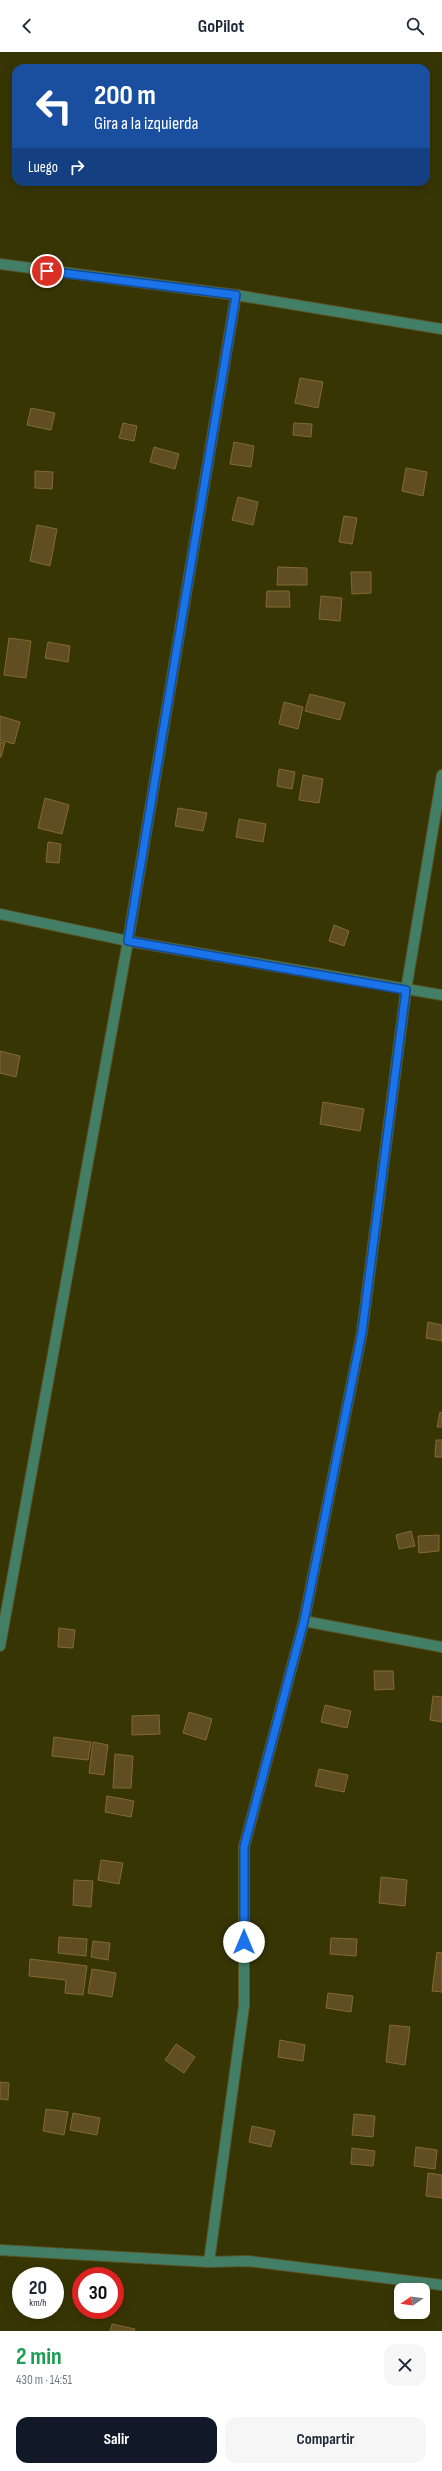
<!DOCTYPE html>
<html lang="es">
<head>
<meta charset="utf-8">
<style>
	body { margin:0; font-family:"Sofia Sans Condensed",sans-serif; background:#f6f6f7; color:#1f2937; height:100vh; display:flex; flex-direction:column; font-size:15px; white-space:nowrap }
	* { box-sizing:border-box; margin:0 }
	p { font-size:13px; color:#747a83 }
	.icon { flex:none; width:22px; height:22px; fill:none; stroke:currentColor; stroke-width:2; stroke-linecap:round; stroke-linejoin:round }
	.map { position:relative; height:2279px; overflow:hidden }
	.panel { display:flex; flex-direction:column; background:#fff; flex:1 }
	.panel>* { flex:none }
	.guide { position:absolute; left:12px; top:12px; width:418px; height:122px; border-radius:12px; box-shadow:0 2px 10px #0003; background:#1a4fa0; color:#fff; overflow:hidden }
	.needle { width:26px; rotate:257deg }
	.fabs { position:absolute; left:394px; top:2231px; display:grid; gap:8px }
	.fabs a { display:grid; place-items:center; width:36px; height:36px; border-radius:8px; background:#fff; box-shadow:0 2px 10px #0003; font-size:20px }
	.speed { position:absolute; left:12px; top:2215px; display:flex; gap:8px; font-size:20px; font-weight:700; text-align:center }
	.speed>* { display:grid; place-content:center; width:52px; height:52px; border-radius:50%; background:#fff; box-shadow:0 2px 10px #0003; line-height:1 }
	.speed small { font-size:10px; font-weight:400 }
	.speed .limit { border:6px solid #d22; background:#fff; color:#111 }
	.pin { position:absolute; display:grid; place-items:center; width:34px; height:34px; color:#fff; margin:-17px; border:2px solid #fff; border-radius:50%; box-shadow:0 1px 4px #0007 }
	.me { position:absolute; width:44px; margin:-22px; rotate:0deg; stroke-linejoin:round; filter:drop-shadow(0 0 3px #0008) }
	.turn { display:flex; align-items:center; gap:14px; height:84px; padding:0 16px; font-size:18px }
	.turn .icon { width:52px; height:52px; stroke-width:2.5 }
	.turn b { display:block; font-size:28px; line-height:34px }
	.then { display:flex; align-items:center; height:38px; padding:0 16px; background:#0003; gap:8px; font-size:15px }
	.round { display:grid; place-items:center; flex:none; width:42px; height:42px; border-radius:12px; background:#f6f6f7 }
	.overview { display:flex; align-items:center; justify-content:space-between; height:68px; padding:0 16px }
	h1 { font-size:24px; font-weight:700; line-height:30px; color:#1e9e55 }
	.action { display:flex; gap:8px; margin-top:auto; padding:8px 16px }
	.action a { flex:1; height:46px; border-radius:12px; background:#111827; color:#fff; font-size:16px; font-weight:700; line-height:46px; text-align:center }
	.action a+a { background:#f6f6f7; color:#1f2937 }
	header { display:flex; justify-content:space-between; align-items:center; height:52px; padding:0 16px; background:#fff; font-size:18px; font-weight:700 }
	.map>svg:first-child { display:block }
	.building { fill:#604e22; stroke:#826a31 }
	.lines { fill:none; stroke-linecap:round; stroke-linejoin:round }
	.minor-casing { stroke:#575427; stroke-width:12 }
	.tertiary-casing { stroke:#575427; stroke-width:12 }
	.minor { stroke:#437f67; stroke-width:10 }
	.tertiary { stroke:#437f67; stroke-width:10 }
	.route-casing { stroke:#114b97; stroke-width:10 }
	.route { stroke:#1a73e8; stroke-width:7 }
</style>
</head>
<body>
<header><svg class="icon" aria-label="back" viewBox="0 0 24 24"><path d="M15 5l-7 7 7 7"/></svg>GoPilot<svg class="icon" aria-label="search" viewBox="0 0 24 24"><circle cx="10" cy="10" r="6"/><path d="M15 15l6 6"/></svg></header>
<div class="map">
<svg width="442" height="2279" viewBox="0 0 442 2279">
	<rect width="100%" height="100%" fill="#383505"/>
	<g class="building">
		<path d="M300 326 323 330 318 356 295 351Z"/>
		<path d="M31 356 55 361 51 378 27 373Z"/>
		<path d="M123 371 137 374 134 389 119 386Z"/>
		<path d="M294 371 312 372 311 385 293 383Z"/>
		<path d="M234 390 254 394 251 415 230 412Z"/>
		<path d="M154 395 179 402 175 417 150 410Z"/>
		<path d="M406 416 427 420 423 444 402 439Z"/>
		<path d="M35 419 53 420 52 437 35 436Z"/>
		<path d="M238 445 258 450 253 473 232 468Z"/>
		<path d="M344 464 357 466 352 492 339 490Z"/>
		<path d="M37 473 57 477 50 514 30 509Z"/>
		<path d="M278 515 307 516V533H277Z"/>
		<path d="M351 520H371V541L352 542Z"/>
		<path d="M267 539H289L290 555H266Z"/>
		<path d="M321 544 342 546 340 569 319 567Z"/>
		<path d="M9 586 31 589 26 626 4 623Z"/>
		<path d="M48 590 70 594 68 610 45 606Z"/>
		<path d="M310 642 345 651 340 668 305 659Z"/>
		<path d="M284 650 303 655 298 677 279 672Z"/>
		<path d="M0 664 20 670 14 692 0 688Z"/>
		<path d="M0 690 5 691 1 705H0Z"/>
		<path d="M279 717 295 720 292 737 277 734Z"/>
		<path d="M303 723 323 727 319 751 299 748Z"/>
		<path d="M45 746 69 753 62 782 38 776Z"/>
		<path d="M178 756 207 761 203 779 175 774Z"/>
		<path d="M239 767 266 772 263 790 236 785Z"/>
		<path d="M48 790 61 792 59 811 46 810Z"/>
		<path d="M334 873 349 879 344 894 329 889Z"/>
		<path d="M0 999 20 1004 16 1025 0 1021Z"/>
		<path d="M323 1050 364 1057 360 1079 320 1072Z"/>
		<path d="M428 1270 442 1273V1289L426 1286Z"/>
		<path d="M440 1360 442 1361V1375H437Z"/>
		<path d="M436 1388H442V1405H435Z"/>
		<path d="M411 1479 415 1494 399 1497 396 1483Z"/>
		<path d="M439 1483V1499L419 1501 418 1484Z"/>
		<path d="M59 1576 75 1578 73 1596 58 1595Z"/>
		<path d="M374 1619H393L394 1637 375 1638Z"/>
		<path d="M433 1644 442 1645V1670L430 1668Z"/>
		<path d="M325 1653 351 1659 347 1676 321 1670Z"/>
		<path d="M189 1660 212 1667 206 1688 183 1681Z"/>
		<path d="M159 1663 160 1682 132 1683V1664Z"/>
		<path d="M54 1685 91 1690 88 1708 52 1704Z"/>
		<path d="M93 1690 108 1693 104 1723 89 1721Z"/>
		<path d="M115 1702 133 1704 131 1736H113Z"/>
		<path d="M319 1717 348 1723 344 1740 315 1734Z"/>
		<path d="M107 1744 134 1749 131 1765 105 1760Z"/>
		<path d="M101 1808 123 1811 119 1832 98 1828Z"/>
		<path d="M381 1825 407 1828 405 1854 379 1851Z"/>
		<path d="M74 1828 93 1829 91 1855 73 1853Z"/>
		<path d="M59 1885 87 1887 86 1904 58 1901Z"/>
		<path d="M331 1886 357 1887 356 1904 330 1902Z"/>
		<path d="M93 1889 110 1891 108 1908 91 1905Z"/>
		<path d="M437 1900 442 1901V1940L432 1939Z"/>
		<path d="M30 1907 87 1914 83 1943 65 1941 66 1928 29 1924Z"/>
		<path d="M92 1917 116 1921 112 1945 88 1941Z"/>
		<path d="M328 1941 353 1944 351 1960 326 1956Z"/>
		<path d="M390 1973 410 1975 405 2013 386 2010Z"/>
		<path d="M280 1988 305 1993 303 2009 278 2005Z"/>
		<path d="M176 1992 195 2005 184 2021 165 2008Z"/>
		<path d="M0 2030 9 2031 8 2048 0 2047Z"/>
		<path d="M46 2057 68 2060 64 2083 43 2079Z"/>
		<path d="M73 2061 100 2066 97 2083 70 2078Z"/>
		<path d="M354 2062 375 2064 373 2085 352 2083Z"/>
		<path d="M252 2074 275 2079 271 2095 249 2090Z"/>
		<path d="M416 2095 437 2098 435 2117 414 2114Z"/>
		<path d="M352 2096 375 2099 373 2114 351 2112Z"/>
		<path d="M428 2121 442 2123V2146L426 2144Z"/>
		<path d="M112 2272 135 2277 134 2279H110Z"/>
	</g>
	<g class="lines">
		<g class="minor-casing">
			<g id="minor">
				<path d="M0 212 236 243 442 277"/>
				<path d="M0 862 128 889 442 943"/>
				<path d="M304 1569 442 1595"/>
				<path d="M0 1594 128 889 236 243"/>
				<path d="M209 2210 244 1954V1795L304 1569 362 1280 406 938 442 723"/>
			</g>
		</g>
		<g class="tertiary-casing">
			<path id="tertiary" d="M0 2198 209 2210 248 2209 442 2233"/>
		</g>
		<use href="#minor" class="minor"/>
		<use href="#tertiary" class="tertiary"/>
	</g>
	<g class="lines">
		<g class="route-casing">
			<path id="route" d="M47 219 236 243 128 889 406 938 362 1280 304 1569 244 1795V1890"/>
		</g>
		<use href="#route" class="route"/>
	</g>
</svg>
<div class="fabs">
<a><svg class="needle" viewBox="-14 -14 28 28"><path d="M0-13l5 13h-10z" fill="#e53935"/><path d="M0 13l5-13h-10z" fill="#747a83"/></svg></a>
</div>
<div class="speed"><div>20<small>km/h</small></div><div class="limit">30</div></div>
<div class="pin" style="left:47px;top:219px;background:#d93025"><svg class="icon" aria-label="arrive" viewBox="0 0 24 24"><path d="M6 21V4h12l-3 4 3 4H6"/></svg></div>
<svg class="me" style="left:244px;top:1890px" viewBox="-20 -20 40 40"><circle r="19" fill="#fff"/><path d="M0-13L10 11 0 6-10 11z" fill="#1a73e8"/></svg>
<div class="guide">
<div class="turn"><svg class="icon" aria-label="left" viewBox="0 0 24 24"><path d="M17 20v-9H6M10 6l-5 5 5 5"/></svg><div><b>200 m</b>Gira a la izquierda</div></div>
<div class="then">Luego<svg class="icon" aria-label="right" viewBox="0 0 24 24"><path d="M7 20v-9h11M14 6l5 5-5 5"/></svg></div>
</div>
</div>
<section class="panel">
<div class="overview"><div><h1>2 min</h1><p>430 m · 14:51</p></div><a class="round"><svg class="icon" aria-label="close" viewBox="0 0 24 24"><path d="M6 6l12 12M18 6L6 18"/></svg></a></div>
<div class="action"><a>Salir</a><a>Compartir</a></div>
</section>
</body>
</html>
